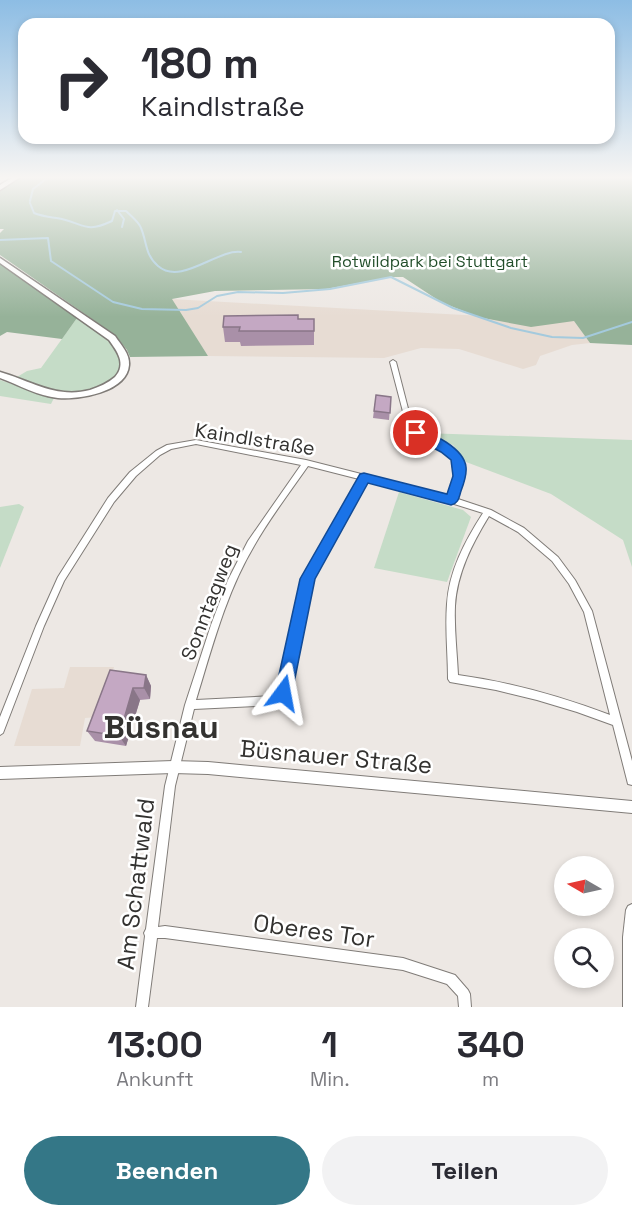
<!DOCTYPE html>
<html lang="de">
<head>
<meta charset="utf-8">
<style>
	body { margin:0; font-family:"Space Grotesk",sans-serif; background:#f2f2f3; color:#2b2b33; height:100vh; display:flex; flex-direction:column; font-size:22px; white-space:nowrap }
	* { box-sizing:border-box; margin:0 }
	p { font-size:20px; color:#7c7c81 }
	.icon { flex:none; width:33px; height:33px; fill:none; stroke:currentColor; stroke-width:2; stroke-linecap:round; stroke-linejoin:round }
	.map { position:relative; height:1007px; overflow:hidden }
	.drawer { display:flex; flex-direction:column; background:#fff; flex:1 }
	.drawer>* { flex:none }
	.guide { position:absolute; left:18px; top:18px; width:597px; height:126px; border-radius:18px; box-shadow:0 3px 9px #0003; background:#fff; color:#2b2b33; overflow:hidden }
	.needle { width:39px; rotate:279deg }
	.tools { position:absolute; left:554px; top:856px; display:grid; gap:12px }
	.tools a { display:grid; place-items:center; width:60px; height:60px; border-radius:50%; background:#fff; box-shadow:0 3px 9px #0003; font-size:30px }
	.pin { position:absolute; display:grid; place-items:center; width:51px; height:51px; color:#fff; margin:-26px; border:3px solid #fff; border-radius:50%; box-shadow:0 2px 6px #0007 }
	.me { position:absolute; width:66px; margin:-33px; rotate:13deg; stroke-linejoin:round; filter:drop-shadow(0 0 4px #0008) }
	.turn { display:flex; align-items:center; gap:21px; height:126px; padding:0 24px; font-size:27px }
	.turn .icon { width:78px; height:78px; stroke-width:2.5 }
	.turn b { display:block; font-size:42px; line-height:51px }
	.eta { display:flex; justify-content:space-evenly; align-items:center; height:102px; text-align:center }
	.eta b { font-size:36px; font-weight:700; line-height:42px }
	.action { display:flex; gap:12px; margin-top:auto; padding:12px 24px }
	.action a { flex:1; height:69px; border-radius:36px; background:#347787; color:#fff; font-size:24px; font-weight:700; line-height:69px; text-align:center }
	.action a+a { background:#f2f2f3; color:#2b2b33 }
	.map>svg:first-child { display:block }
	.built { fill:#e7dcd3 }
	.green { fill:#c5dcc7 }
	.forest { fill:#96b299 }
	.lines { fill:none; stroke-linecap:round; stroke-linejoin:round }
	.stream { stroke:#a4cadd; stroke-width:2 }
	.minor-casing { stroke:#807c78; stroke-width:2 }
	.tertiary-casing { stroke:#807c78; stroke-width:2 }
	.secondary-casing { stroke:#807c78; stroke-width:3 }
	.minor { fill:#fff; fill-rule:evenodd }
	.tertiary { fill:#fff; fill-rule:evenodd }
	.secondary { fill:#fff; fill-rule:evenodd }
	.wall { fill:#a990a8 }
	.shaded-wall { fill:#897688 }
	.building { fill:#c4a8c3; stroke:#897688; stroke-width:1.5 }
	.route { fill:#1a73e8; stroke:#114b97; stroke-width:1.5 }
	.labels { text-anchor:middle; stroke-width:5; stroke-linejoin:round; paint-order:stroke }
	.far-park-label { font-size:16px; fill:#214d29; stroke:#fff }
	.street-label { font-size:20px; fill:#333230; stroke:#fff }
	.near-street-label { font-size:24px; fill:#333230; stroke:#fff }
	.near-district-label { font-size:32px; font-weight:bold; fill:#333230; stroke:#fff }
</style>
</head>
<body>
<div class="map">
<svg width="632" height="1007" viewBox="0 0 632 1007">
	<rect width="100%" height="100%" fill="#ede8e4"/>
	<g class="built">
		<path d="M171 299 574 321 590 343 572 345 540 356 536 365 523 369 459 349 421 348 384 358 208 356Z"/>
		<path d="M70 667H114L98 717 85 718 80 746H14L32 689 64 688Z"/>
	</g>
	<g class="green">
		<path d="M77 318C90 327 112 338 119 354 130 381 89 393 70 393 51 392 34 384 17 377L27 371 41 368Z"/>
		<path d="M0 380 54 398 51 404 0 396Z"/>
		<path d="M424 433 632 440V567L623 540 551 494 466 462 453 445Z"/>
		<path d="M399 492 463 510 471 517 447 582 374 568Z"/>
		<path d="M19 504 24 507 0 568V507Z"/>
	</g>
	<g class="forest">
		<path d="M24 176H632V345L590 343 574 321 531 327 478 317 441 302 403 277H391L326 289 215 291 172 299 208 356 130 357 127 350 115 335 0 255V233L4 229H0V190Z"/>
		<path d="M0 263 77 318 62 339 7 332 0 336Z"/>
	</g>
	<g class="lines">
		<g class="stream">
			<path d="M30 201 33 189 50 176"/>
			<path d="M30 203 34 213C43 217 53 217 62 219 86 225 86 233 112 221L115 211H126C131 216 139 222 141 228 147 242 145 255 158 266 181 286 217 249 241 252"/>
			<path d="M117 210 124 219 122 227"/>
			<path d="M0 240 48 238 51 261 113 302 142 309 186 310 198 308 217 296 238 292 283 293 330 289 391 277 453 308 511 328 552 337 583 338 632 322"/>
		</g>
		<g class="minor-casing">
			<g id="minor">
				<path d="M393 360 396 362 412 424 422 434 452 449 459 456 462 465 461 479 455 498 491 510 524 528 558 557 575 580 592 611 632 761V785L628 784 627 780 613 725 577 712 537 700 496 690 450 682 448 679C448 654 445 629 447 604 449 571 465 541 483 513L451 503 366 481 312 579 286 696 275 705 194 709 175 786 158 927 165 926 403 958 455 975 468 990 470 994 471 1007H459L458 996 447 984 403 970 165 938H157L148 1007H136L145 936 144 933 146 929 165 786 185 705 211 625 228 580 248 541 301 465 196 444 171 449 160 455 136 476 114 502 64 581 44 626 3 733 0 735V717L36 626 58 577 108 498 130 472 156 451 167 445 196 440 306 460 448 496 453 479 455 465 452 458 447 453 418 437 407 427 390 362ZM308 466 359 479 304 579 279 691 273 696 196 700C212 648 226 593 254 546 269 519 290 492 308 466ZM489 516 518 532 552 561 569 584 584 612 610 715C560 696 510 682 458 675 457 652 454 629 455 606 457 573 472 544 489 516Z"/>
				<path d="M632 904V1007H623V937L626 910 628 906Z"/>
			</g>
		</g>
		<g class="tertiary-casing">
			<path id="tertiary" d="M173 761 208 762 632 801V813L208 774 173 773 0 779V767Z"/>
		</g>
		<g class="secondary-casing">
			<g id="secondary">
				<path d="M15 176H22L0 190V185Z"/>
				<path d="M0 258 115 336C121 345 130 354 129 365 127 392 79 400 58 398 38 396 19 385 0 378V372C31 381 57 399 90 390 99 387 108 383 115 377 127 364 117 351 109 340L0 263Z"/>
			</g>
		</g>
		<use href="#minor" class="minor"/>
		<use href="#tertiary" class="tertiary"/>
		<use href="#secondary" class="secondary"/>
	</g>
	<g class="wall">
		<path d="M298 319H314V345L241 346 240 342H225L223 327Z"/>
		<path d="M376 395 391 397 389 420 373 418Z"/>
		<path d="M146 675 151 686 150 699 140 700 126 746 95 741 87 731Z"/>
	</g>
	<g class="shaded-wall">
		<path d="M146 675 151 686 150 699 144 688Z"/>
		<path d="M133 688 140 700 126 746 119 736Z"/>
	</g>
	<g class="building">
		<path d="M298 315V319H314V331H239L240 327H223L224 316Z"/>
		<path d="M376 395 391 397 390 413 374 411Z"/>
		<path d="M110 670 146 675 144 688H133L119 736 87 731Z"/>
	</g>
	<linearGradient id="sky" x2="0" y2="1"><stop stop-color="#8dbde4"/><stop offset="0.56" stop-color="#f7f5f3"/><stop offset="1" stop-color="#f7f5f3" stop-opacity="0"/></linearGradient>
	<rect width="632" height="317" fill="url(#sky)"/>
	<path class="route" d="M416 428C432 433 464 448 466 467 467 475 464 483 461 491 459 497 459 503 451 505L368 483 315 579 292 693 289 698 283 701 277 698 275 693 300 579 360 474 364 473 447 494 453 476 451 460 441 452 411 436 409 433 411 430Z"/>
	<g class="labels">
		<g class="far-park-label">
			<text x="430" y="267">Rotwildpark bei Stuttgart</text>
		</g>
		<g class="street-label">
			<text transform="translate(255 439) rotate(9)" y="7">Kaindlstraße</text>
			<text transform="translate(209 602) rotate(-69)" y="7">Sonntagweg</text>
		</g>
		<g class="near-street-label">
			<text transform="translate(336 757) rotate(5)" y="8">Büsnauer Straße</text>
			<text transform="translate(136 884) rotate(-83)" y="8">Am Schattwald</text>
			<text transform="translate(314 931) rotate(8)" y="8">Oberes Tor</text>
		</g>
		<g class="near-district-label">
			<text x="161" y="738">Büsnau</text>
		</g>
	</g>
</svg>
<div class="tools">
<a><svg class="needle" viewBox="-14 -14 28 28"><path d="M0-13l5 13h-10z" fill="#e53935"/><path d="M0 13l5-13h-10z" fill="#7c7c81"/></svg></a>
<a><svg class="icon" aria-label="search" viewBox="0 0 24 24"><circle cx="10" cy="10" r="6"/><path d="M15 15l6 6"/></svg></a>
</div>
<div class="pin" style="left:416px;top:433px;background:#d93025"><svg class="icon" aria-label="arrive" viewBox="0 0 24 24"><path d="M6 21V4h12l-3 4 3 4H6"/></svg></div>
<svg class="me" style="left:283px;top:693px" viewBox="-20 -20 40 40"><path d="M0-17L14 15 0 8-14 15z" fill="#1a73e8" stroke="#fff" stroke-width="4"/></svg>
<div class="guide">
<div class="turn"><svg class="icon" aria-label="right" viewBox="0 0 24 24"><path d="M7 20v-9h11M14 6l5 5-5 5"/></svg><div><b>180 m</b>Kaindlstraße</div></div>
</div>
</div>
<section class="drawer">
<div class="eta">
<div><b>13:00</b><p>Ankunft</p></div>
<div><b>1</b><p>Min.</p></div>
<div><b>340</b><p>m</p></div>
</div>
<div class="action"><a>Beenden</a><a>Teilen</a></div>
</section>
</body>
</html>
